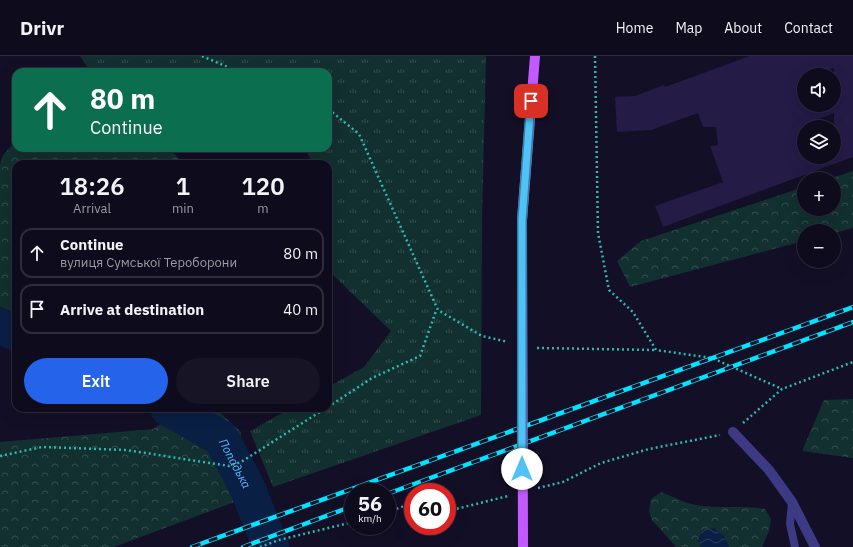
<!DOCTYPE html>
<html lang="en">
<head>
<meta charset="utf-8">
<style>
	body { margin:0; font-family:"IBM Plex Sans",sans-serif; background:#171425; color:#f1f3f6; height:100vh; display:flex; flex-direction:column; font-size:15px; white-space:nowrap }
	* { box-sizing:border-box; margin:0 }
	p { font-size:13px; color:#9b9ba3 }
	.icon { flex:none; width:22px; height:22px; fill:none; stroke:currentColor; stroke-width:2; stroke-linecap:round; stroke-linejoin:round }
	.map { position:relative; flex:1; overflow:hidden }
	.drawer { position:absolute; left:12px; top:104px; width:320px; height:252px; display:flex; flex-direction:column; background:#0e0b1c; border-radius:12px; box-shadow:0 4px 16px #0002,0 0 0 1px #2e2b3b }
	.drawer>* { flex:none }
	.top-card { position:absolute; left:12px; top:12px; width:320px; height:84px; border-radius:12px; box-shadow:0 4px 16px #0002,0 0 0 1px #2e2b3b; background:#0b6e4f; color:#fff; overflow:hidden }
	.buttons { position:absolute; left:797px; top:12px; display:grid; gap:8px }
	.buttons a { display:grid; place-items:center; width:44px; height:44px; border-radius:50%; background:#0e0b1c; box-shadow:0 4px 16px #0002,0 0 0 1px #2e2b3b; font-size:20px }
	.speed { position:absolute; left:344px; top:427px; display:flex; gap:8px; font-size:20px; font-weight:700; text-align:center }
	.speed>* { display:grid; place-content:center; width:52px; height:52px; border-radius:50%; background:#0e0b1c; box-shadow:0 4px 16px #0002,0 0 0 1px #2e2b3b; line-height:1 }
	.speed small { font-size:10px; font-weight:400 }
	.speed .limit { border:6px solid #d22; background:#fff; color:#111 }
	.pin { position:absolute; display:grid; place-items:center; width:34px; height:34px; color:#fff; margin:-17px; border-radius:8px; box-shadow:0 2px 6px #0006 }
	.me { position:absolute; width:44px; margin:-22px; rotate:0deg; stroke-linejoin:round; filter:drop-shadow(0 0 3px #0008) }
	.turn { display:flex; align-items:center; gap:14px; height:84px; padding:0 12px; font-size:18px }
	.turn .icon { width:52px; height:52px; stroke-width:2.5 }
	.turn b { display:block; font-size:28px; line-height:34px }
	.eta { display:flex; justify-content:space-evenly; align-items:center; height:68px; text-align:center }
	.eta b { font-size:24px; font-weight:600; line-height:28px }
	.action { display:flex; gap:8px; margin-top:auto; padding:8px 12px }
	.action a { flex:1; height:46px; border-radius:24px; background:#2563eb; color:#fff; font-size:16px; font-weight:600; line-height:46px; text-align:center }
	.action a+a { background:#171425; color:#f1f3f6 }
	ul { padding:0; list-style:none }
	li { display:flex; align-items:center; gap:12px; height:50px; margin:0 8px 6px; padding:0 4px; border:2px solid #2e2b3b; border-radius:12px }
	li div { flex:1 }
	li b { display:block; font-size:15px }
	li em { font-style:normal }
	header { display:flex; align-items:center; gap:24px; box-sizing:border-box; height:56px; padding:0 20px; background:#0e0b1c; border-bottom:1px solid #2e2b3b }
	header strong { font-size:19px }
	nav { display:flex; gap:22px; margin-inline-start:auto; font-size:14px }
	.map>svg:first-child { display:block }
	.grass { fill:url(#grass-tufts) }
	.forest { fill:url(#forest-crowns) }
	.water { fill:url(#water-waves) }
	.lines { fill:none; stroke-linecap:round; stroke-linejoin:round }
	.river { stroke:#0a1f44; stroke-width:36 }
	.building { fill:#241b47; fill-rule:evenodd }
	.path { stroke:#2fb8b0; stroke-width:2.5; stroke-dasharray:2 3; stroke-linecap:butt }
	.lane { stroke:#3d3a85; stroke-width:8 }
	.street { stroke:#3d3a85; stroke-width:10 }
	.primary { stroke:#c25bff; stroke-width:10 }
	.rail-casing { stroke:#00e5ff; stroke-width:4.5 }
	.rail { stroke:#130f26; stroke-width:3; stroke-dasharray:9; stroke-linecap:butt }
	.primary-bridge { stroke:#c25bff; stroke-width:10 }
	.route-casing { stroke:#337fa1; stroke-width:10 }
	.route { stroke:#4fc3f7; stroke-width:7 }
	.labels { text-anchor:middle; stroke-width:4; stroke-linejoin:round; paint-order:stroke }
	.water-label { font-size:12px; font-style:italic; fill:#62b6ff; stroke:#130f26 }
</style>
</head>
<body>
<header>
<strong>Drivr</strong>
<nav><a>Home</a><a>Map</a><a>About</a><a>Contact</a></nav>
</header>
<div class="map">
<svg width="853" height="491" viewBox="0 0 853 491">
	<defs>
		<pattern id="grass-tufts" width="24" height="20" patternUnits="userSpaceOnUse"><rect width="24" height="20" fill="#12302f"/><path d="M3 7l-1-3M5 7V3M7 7l1-3M15 17l-1-3M17 17v-4M19 17l1-3" fill="none" stroke="#344d4e"/></pattern>
		<pattern id="forest-crowns" width="20" height="18" patternUnits="userSpaceOnUse"><rect width="20" height="18" fill="#12302f"/><path d="M2 6a3 3 0 1 1 6 0M12 15a3 3 0 1 1 6 0" fill="none" stroke="#344d4e"/></pattern>
		<pattern id="water-waves" width="16" height="10" patternUnits="userSpaceOnUse"><rect width="16" height="10" fill="#0a1f44"/><path d="M0 5q4-4 8 0t8 0" fill="none" stroke="#2d3f60"/></pattern>
	</defs>
	<rect width="100%" height="100%" fill="#130f26"/>
	<path class="grass" d="M80 0H486L482 164 481 359 273 431 250 375 291 352H328V331L364 311 391 275 333 219 332 145 328 136V108H313L305 92H328V16H111L87 11Z"/>
	<g class="forest">
		<path d="M16 85V92H168L185 108H16V257L0 251V108L3 99Z"/>
		<path d="M853 115V172L834 177V175H804V185L630 231 617 205 641 185 804 131V153H834V123H829Z"/>
		<path d="M853 343V402L802 395 824 344Z"/>
		<path d="M183 352H215L241 376 240 444 114 491H0V386L153 373Z"/>
		<path d="M661 436C672 440 684 447 696 449 719 453 743 449 765 453L771 463 769 475 762 491H729L723 479 698 485 701 491H676L652 464 649 455 651 443Z"/>
	</g>
	<path class="water" d="M714 472 723 479 729 491H701L698 485 702 474Z"/>
	<g class="lines">
		<g class="river">
			<path d="M0 270 16 277"/>
			<path id="s1" d="M168 352 221 382 246 429 271 491"/>
		</g>
	</g>
	<path class="building" d="M750 0H853V101L663 171 655 150 723 126 710 90 718 89 716 71H703L698 57 651 74 617 76 615 41 635 40 664 29 665 31ZM834 12V49H804V19H816ZM834 57V101H804V69Z"/>
	<g class="lines">
		<g class="path">
			<path d="M202 0 239 16"/>
			<path d="M595 0 598 177 609 234 633 256 656 294 712 302 782 333"/>
			<path d="M328 54 332 56 359 78 438 254 482 280 508 286"/>
			<path d="M537 292 656 294"/>
			<path d="M328 351 372 322 420 300 436 255"/>
			<path d="M743 367 782 333 853 306"/>
			<path d="M0 400 42 391 126 394 229 410 241 406 326 352"/>
			<path d="M538 432 563 426 601 407 649 393 720 379"/>
			<path d="M447 451 456 453 508 440"/>
			<path d="M387 456 413 447"/>
			<path d="M260 491 279 484 353 466"/>
		</g>
		<path class="lane" d="M792 446 790 468 795 491"/>
		<path class="street" d="M733 376 769 414 792 446 815 491"/>
		<path class="primary" d="M522 164 535 0"/>
		<g class="rail-casing">
			<g id="rail">
				<path d="M387 438 853 266"/>
				<path d="M192 491 853 251"/>
				<path d="M243 491 353 450"/>
			</g>
		</g>
		<use href="#rail" class="rail"/>
		<path class="primary-bridge" d="M522 164 523 491"/>
	</g>
	<g class="lines">
		<g class="route-casing">
			<path id="route" d="M522 413V164L531 45"/>
		</g>
		<use href="#route" class="route"/>
	</g>
	<g class="labels">
		<g class="water-label">
			<text dy="4" stroke="none"><textPath href="#s1" startOffset="90">Попадька</textPath></text>
		</g>
	</g>
</svg>
<div class="buttons">
<a><svg class="icon" aria-label="sound" viewBox="0 0 24 24"><path d="M4 9h4l5-4v14l-5-4H4zM17 9q2 3 0 6"/></svg></a>
<a><svg class="icon" aria-label="layers" viewBox="0 0 24 24"><path d="M12 4l9 5-9 5-9-5zM3 14l9 5 9-5"/></svg></a>
<a>+</a>
<a>−</a>
</div>
<div class="speed"><div>56<small>km/h</small></div><div class="limit">60</div></div>
<div class="pin" style="left:531px;top:45px;background:#d93025"><svg class="icon" aria-label="arrive" viewBox="0 0 24 24"><path d="M6 21V4h12l-3 4 3 4H6"/></svg></div>
<svg class="me" style="left:522px;top:413px" viewBox="-20 -20 40 40"><circle r="19" fill="#fff"/><path d="M0-13L10 11 0 6-10 11z" fill="#4fc3f7"/></svg>
<div class="top-card">
<div class="turn"><svg class="icon" aria-label="ahead" viewBox="0 0 24 24"><path d="M12 20V5M6 11l6-6 6 6"/></svg><div><b>80 m</b>Continue</div></div>
</div>
<section class="drawer">
<div class="eta">
<div><b>18:26</b><p>Arrival</p></div>
<div><b>1</b><p>min</p></div>
<div><b>120</b><p>m</p></div>
</div>
<ul>
<li><svg class="icon" aria-label="ahead" viewBox="0 0 24 24"><path d="M12 20V5M6 11l6-6 6 6"/></svg><div><b>Continue</b><p>вулиця Сумської Тероборони</p></div><em>80 m</em></li>
<li><svg class="icon" aria-label="arrive" viewBox="0 0 24 24"><path d="M6 21V4h12l-3 4 3 4H6"/></svg><div><b>Arrive at destination</b></div><em>40 m</em></li>
</ul>
<div class="action"><a>Exit</a><a>Share</a></div>
</section>
</div>
</body>
</html>
